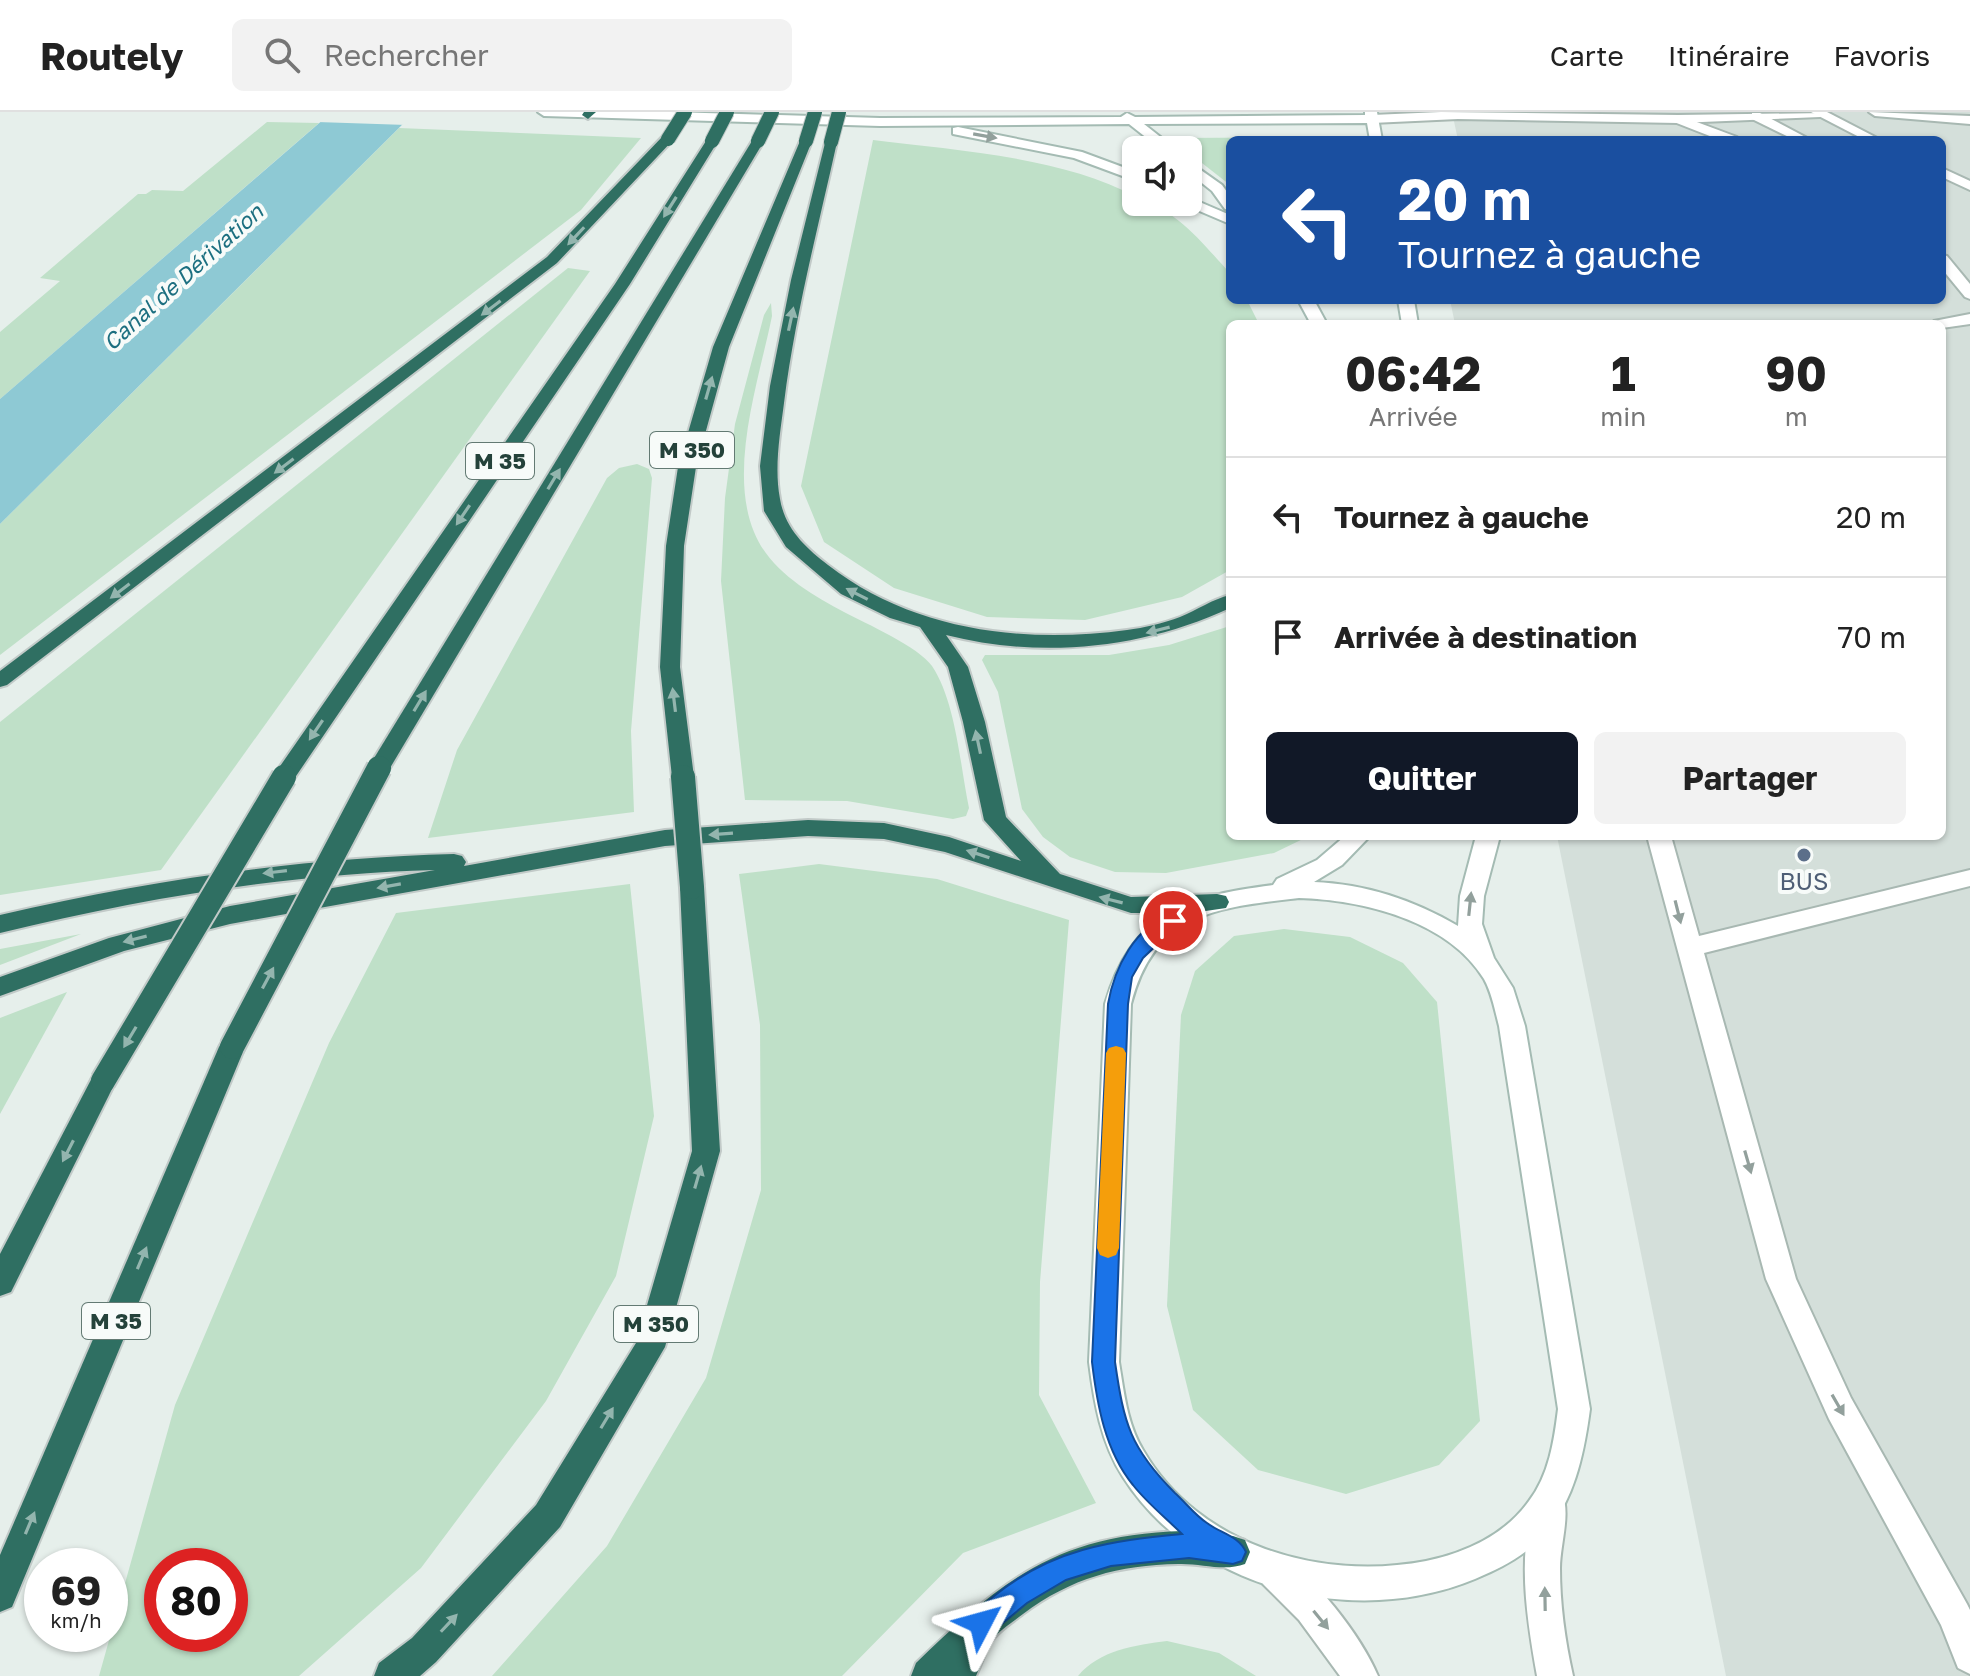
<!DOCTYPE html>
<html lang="fr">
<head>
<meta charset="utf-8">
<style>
	body { margin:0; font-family:"Golos Text",sans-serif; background:#f2f2f2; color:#222; height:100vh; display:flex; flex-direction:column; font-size:30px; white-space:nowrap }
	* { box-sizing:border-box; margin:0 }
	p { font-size:26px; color:#767676 }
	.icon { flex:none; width:44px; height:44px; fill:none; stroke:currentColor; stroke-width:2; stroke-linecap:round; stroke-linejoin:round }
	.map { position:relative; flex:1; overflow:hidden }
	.panel { position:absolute; left:1226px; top:208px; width:720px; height:520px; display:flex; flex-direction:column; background:#fff; border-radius:12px; box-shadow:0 2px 6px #0004 }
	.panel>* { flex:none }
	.top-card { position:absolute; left:1226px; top:24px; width:720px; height:168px; border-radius:12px; box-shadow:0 2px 6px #0004; background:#1a4fa0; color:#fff; overflow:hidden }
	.buttons { position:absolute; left:1122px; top:24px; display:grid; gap:16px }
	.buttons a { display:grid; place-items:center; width:80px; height:80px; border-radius:12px; background:#fff; box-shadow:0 2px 6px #0004; font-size:40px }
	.speed { position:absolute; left:24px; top:1436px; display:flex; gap:16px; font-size:40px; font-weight:700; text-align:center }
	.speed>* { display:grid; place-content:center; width:104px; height:104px; border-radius:50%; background:#fff; box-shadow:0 2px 6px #0004; line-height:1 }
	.speed small { font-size:20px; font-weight:400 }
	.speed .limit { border:12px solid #d22; background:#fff; color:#111 }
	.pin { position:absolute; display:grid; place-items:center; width:68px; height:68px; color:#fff; margin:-34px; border:4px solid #fff; border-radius:50%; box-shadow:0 2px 8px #0007 }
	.me { position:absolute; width:88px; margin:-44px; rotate:51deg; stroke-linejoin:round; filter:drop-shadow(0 0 6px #0008) }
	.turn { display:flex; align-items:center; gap:28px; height:168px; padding:0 40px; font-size:36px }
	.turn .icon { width:104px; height:104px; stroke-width:2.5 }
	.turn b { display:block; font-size:56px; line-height:68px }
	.eta { display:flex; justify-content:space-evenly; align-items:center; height:136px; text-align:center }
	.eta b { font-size:48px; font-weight:700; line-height:56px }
	.primary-button { display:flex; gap:16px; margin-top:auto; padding:16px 40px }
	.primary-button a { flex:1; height:92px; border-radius:12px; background:#111827; color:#fff; font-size:32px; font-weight:700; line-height:92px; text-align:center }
	.primary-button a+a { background:#f2f2f2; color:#222 }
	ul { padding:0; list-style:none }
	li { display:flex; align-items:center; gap:24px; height:120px; padding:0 40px; border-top:2px solid #e0e0e0 }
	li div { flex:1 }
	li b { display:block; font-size:30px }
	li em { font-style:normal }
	header { display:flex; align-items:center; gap:48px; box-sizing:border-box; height:112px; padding:0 40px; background:#fff; border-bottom:2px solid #e0e0e0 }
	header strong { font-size:38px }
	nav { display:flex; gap:44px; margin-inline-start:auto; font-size:28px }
	.search { width:560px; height:72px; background:#f2f2f2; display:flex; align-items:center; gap:20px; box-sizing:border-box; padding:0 28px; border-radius:12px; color:#767676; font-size:30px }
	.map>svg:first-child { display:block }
	.built { fill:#d4dfda }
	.green { fill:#bfe0c8; fill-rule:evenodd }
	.water { fill:#8ec9d4 }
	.pier { fill:#e6efeb }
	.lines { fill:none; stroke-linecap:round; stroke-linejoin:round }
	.lane-casing { stroke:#a8b8b2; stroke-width:4 }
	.street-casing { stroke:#a8b8b2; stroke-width:4 }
	.secondary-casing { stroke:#a4bbb3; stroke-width:4 }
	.highway-casing { stroke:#c2cac8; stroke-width:4 }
	.lane { fill:#fff; fill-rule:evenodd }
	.street { fill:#fff; fill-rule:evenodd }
	.secondary { fill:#fff; fill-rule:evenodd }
	.highway { fill:#2f6f62; fill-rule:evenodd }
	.highway-bridge-far1-casing { stroke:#c2cac8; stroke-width:16; stroke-linecap:butt }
	.highway-bridge-casing { stroke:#c2cac8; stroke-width:28; stroke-linecap:butt }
	.highway-bridge-far1 { stroke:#2f6f62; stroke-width:14 }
	.highway-bridge { stroke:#2f6f62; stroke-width:24 }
	.oneway { fill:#92a09c }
	.oneway2 { fill:#93b5ae }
	.route { fill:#1a73e8; stroke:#114b97; stroke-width:2 }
	.slow { fill:#f59e0b }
	.service-dot { fill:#5c6f8a; stroke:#f7fbf9; stroke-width:3 }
	.labels { text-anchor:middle; stroke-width:8; stroke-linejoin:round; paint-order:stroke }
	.far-water-label { font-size:22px; font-style:italic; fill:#1c6f80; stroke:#f7fbf9 }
	.shield { fill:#f7fbf9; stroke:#637a73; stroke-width:2 }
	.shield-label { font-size:22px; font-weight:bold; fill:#24423a }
	.service-label { font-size:24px; fill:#4e5e75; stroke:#f7fbf9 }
</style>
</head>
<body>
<header>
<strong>Routely</strong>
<div class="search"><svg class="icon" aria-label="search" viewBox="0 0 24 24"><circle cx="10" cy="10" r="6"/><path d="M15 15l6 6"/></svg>Rechercher</div>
<nav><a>Carte</a><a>Itinéraire</a><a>Favoris</a></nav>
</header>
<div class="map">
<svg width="1970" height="1564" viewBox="0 0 1970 1564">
	<rect width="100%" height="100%" fill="#e6efeb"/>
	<path class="built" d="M1452 0H1970V1564H1726L1557 724H1942V212H1455L1450 188H1942V28H1458Z"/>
	<g class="green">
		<path d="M267 10 319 11 0 287V220L60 169 40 166 138 82H146L152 78 183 79Z"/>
		<path d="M399 16 641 26 581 98 0 543V412Z"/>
		<path d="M1349 25 1350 28H1230V73L1170 26Z"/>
		<path d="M873 28C953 38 1064 45 1136 85V90C1172 90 1207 137 1230 161V188H1247L1259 212H1230V458L1182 485 1085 508 987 505 894 476 824 430 801 374Z"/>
		<path d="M568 156 590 159 161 758 0 783V610Z"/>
		<path d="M771 191 772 204C759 268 728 357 754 420 769 458 810 482 844 500 865 511 919 535 932 554 956 590 960 653 969 696L966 704 953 707 847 689 745 688 721 469 725 386 735 312 764 203Z"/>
		<path d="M637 352 649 357 652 366 631 619 634 700 428 726 457 638 607 366 619 356Z"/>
		<path d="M1230 514V724H1307L1305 726 1274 741 1166 761 1115 760 1070 745 1043 725 1022 697 998 580 982 548 985 543H1109L1169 533Z"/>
		<path d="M819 752 937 767 1069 808 1040 1170 1039 1283 1096 1391 963 1441 842 1564H492L607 1434 706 1266 761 1078 760 913 739 762Z"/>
		<path d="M630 772 654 1004 616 1164 546 1289 421 1456 299 1564H99L175 1293 329 931 396 801ZM162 1454H230V1522H162Z"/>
		<path d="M1284 817 1350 825 1403 851 1437 890 1480 1309 1439 1353 1346 1382 1258 1358 1193 1298 1167 1194 1181 903 1195 859 1234 824Z"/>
		<path d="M81 822 0 853V837Z"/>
		<path d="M67 880 0 1002V906Z"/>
		<path d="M1167 1529 1219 1541 1256 1564H1078C1099 1538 1136 1533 1167 1529Z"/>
	</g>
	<path class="water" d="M332 0H415L0 412V287Z"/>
	<path class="pier" d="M328 0H419L407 13 317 10Z"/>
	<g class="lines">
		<g class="lane-casing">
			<g id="lane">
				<path d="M1811 0H1827L1881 28H1865Z"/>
				<path d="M1869 0 1970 4V12L1875 4Z"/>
				<path d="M1752 1H1760L1811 28H1795L1752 7Z"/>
				<path d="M1678 3 1737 25 1738 28H1720L1674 10 1672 7Z"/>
				<path d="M1942 56 1970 69V78L1942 65Z"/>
				<path d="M1942 143 1947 144 1970 172V187L1965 185 1942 157Z"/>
				<path d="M1970 202V212L1942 216V212H1932L1934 209Z"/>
				<path d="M1647 724H1671L1699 824 1970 758V774L1704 841 1796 1167 1851 1286 1967 1492 1970 1498V1562L1958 1556 1941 1513 1829 1307 1766 1167Z"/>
			</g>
		</g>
		<g class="street-casing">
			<g id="street">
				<path d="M1441 0 1678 3 1826 1 1820 5 1678 11 1458 7 1372 11 1366 7 1372 3Z"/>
				<path d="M1550 1376 1562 1381C1571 1402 1560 1433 1560 1456 1560 1493 1565 1528 1573 1564H1537C1527 1508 1515 1436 1538 1381Z"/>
				<path d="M1275 1443C1313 1459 1362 1526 1378 1564H1340L1299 1508 1263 1472 1258 1460 1263 1448Z"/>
			</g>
		</g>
		<g class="secondary-casing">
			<g id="secondary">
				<path d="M538 0H671L880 6 1121 5 1127 1 1135 5 1365 3V0H1377L1382 28H1370L1367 11 1144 12 1177 38H1162L1129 12 880 14 544 4Z"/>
				<path d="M958 15 1082 40 1136 60V69L1074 46 953 22V16Z"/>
				<path d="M1188 49 1222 73 1230 84V98L1225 97 1212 79 1188 60Z"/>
				<path d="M1188 85 1230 103V112L1183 92 1188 90Z"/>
				<path d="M1298 188H1314L1327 212H1311Z"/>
				<path d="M1398 188H1414L1418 212H1402Z"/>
				<path d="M1345 724H1370L1342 753 1314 770C1365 772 1414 788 1458 814L1460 784 1476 724H1500L1484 784 1482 812 1494 846 1513 876 1525 914 1590 1297C1584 1342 1574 1392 1541 1426 1523 1445 1499 1457 1475 1467 1355 1517 1195 1478 1123 1365 1101 1331 1094 1290 1089 1250L1105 892C1131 801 1186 784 1273 773L1277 767 1317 748ZM1299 786C1362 788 1448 808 1484 867 1492 881 1495 899 1499 914L1558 1297C1554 1329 1549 1363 1529 1389 1505 1423 1465 1441 1426 1449 1322 1469 1199 1435 1143 1338 1127 1312 1124 1280 1119 1250L1131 892C1155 800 1216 796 1299 786Z"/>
			</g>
		</g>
		<g class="highway-casing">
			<g id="highway">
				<path d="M584 0H596L588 7 582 3Z"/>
				<path d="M663 24 674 27 557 151 7 573 0 575V559L547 145Z"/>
				<path d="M712 25 718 29 630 172 292 670H276L273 665 276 660 615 172 706 29Z"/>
				<path d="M758 25 764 29 390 656 387 661H371L368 656 752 29Z"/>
				<path d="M806 25 812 29 729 235 696 355 684 434 680 555 694 665 691 670H675L672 665 660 555 666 434 678 355 713 235 800 29Z"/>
				<path d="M826 27 837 30C818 116 795 203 784 291 780 322 774 356 780 387 785 417 806 436 828 453 913 519 1024 532 1127 518 1144 516 1164 511 1180 505 1197 498 1213 487 1230 483V496C1142 537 1040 547 946 523L968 555 985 610 1006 705 1060 762 1131 785 1217 782 1226 784 1229 790 1226 796 1192 801H1131L945 740 884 727 808 724 665 734 230 812 124 839 0 884V865L109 826 230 794 435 758C288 762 143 786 0 821V803C150 768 300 746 454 742L462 744 466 750 464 754 665 718 808 708 884 711 949 725 1021 749 984 708 963 610 948 555 920 515 890 506 841 482 786 435 764 399 760 354 770 274 791 168Z"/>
				<path d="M692 767 700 769 704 775 720 1039 665 1235 560 1415 436 1550 420 1564H374L379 1551 412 1526 536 1393 636 1231 692 1039 680 775 684 769Z"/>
				<path d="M232 925 241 928 245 935 12 1495 0 1500V1443L219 935 223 928Z"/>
				<path d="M103 959 112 962 116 969 11 1180 0 1184V1142L94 962Z"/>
				<path d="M1183 1419 1233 1424 1245 1428 1250 1440 1245 1452C1224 1460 1201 1451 1178 1452 1119 1453 1071 1466 1023 1502 1013 1510 998 1519 991 1530 985 1540 981 1553 976 1564H911L916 1551C1003 1467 1057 1423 1183 1419Z"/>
			</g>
		</g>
		<use href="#lane" class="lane"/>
		<use href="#street" class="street"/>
		<use href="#secondary" class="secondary"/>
		<use href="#highway" class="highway"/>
		<g class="highway-bridge-far1-casing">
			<g id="highway-bridge-far1">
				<path d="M668 27 685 0"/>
				<path d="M712 29 727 0"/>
				<path d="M758 29 772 0"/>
				<path d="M806 29 815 0"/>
				<path d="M831 30 839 0"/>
			</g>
		</g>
		<g class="highway-bridge-casing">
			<g id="highway-bridge">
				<path d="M683 665 692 775"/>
				<path d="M232 935 379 656"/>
				<path d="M103 969 284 665"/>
			</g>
		</g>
		<use href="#highway-bridge-far1" class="highway-bridge-far1"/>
		<use href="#highway-bridge" class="highway-bridge"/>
	</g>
	<defs><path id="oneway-solid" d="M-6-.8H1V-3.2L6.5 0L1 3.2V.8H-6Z" transform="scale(2)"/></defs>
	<g class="oneway">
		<use href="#oneway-solid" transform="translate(985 24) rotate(10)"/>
		<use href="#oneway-solid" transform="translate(1470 792) rotate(-84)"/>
		<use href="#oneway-solid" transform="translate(1678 800) rotate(76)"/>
		<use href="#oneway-solid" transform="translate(1748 1050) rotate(74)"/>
		<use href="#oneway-solid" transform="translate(1838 1293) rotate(60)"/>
		<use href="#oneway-solid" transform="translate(1545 1487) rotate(-91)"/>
		<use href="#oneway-solid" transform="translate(1321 1508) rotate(51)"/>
	</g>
	<g class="oneway2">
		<use href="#oneway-solid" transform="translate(670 95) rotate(122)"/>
		<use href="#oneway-solid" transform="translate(576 124) rotate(133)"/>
		<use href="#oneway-solid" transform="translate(491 196) rotate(143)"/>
		<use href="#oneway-solid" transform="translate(791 207) rotate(-78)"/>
		<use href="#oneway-solid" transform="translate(709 276) rotate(-74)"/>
		<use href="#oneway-solid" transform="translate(284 354) rotate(143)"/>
		<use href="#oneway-solid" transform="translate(554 367) rotate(-59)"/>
		<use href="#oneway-solid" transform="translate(463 403) rotate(124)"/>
		<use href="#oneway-solid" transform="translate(120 479) rotate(143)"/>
		<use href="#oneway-solid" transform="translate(857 482) rotate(-153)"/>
		<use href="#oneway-solid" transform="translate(1158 518) rotate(166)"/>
		<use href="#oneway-solid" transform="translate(674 588) rotate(-97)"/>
		<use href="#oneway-solid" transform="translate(420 589) rotate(-59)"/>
		<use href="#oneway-solid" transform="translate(316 618) rotate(124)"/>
		<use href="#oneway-solid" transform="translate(978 630) rotate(-102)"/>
		<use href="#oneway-solid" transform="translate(721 722) rotate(176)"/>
		<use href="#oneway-solid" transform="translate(978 742) rotate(-162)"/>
		<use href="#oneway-solid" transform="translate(275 760) rotate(173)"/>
		<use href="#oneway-solid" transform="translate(389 774) rotate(170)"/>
		<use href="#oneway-solid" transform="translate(1111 788) rotate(-166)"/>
		<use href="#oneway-solid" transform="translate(135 827) rotate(166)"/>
		<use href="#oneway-solid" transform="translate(268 866) rotate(-62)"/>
		<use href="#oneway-solid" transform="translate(130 925) rotate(121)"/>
		<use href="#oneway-solid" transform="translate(68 1039) rotate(117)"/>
		<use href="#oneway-solid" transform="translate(698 1065) rotate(-74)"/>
		<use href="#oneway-solid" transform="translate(142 1146) rotate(-67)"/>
		<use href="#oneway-solid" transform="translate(607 1306) rotate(-59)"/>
		<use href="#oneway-solid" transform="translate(30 1411) rotate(-67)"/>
		<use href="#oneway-solid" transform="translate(449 1511) rotate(-47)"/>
	</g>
	<path class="route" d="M1173 802 1182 809 1143 846 1132 865 1128 892 1115 1250C1124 1312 1130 1336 1175 1381 1186 1391 1195 1403 1207 1411 1220 1421 1239 1424 1246 1440L1242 1449 1233 1452 1189 1446 1111 1454 1066 1468 1027 1491 991 1521 981 1524 972 1521 968 1511C973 1499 983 1493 994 1484 1052 1437 1109 1429 1182 1422 1166 1406 1147 1391 1133 1373 1105 1339 1097 1292 1092 1250L1108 892C1114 857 1135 813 1173 802Z"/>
	<path class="slow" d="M1116 934 1123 936 1126 941 1119 1136 1116 1143 1108 1146 1100 1143 1097 1136 1106 941 1109 936Z"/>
	<circle class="service-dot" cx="1804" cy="743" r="8"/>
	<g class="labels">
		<g class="far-water-label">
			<text transform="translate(183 165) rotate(-42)" y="8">Canal de Dérivation</text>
		</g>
		<g class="shield">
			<rect x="650" y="320" width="84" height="36" rx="6"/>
			<rect x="466" y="331" width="68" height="36" rx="6"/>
			<rect x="82" y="1191" width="68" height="36" rx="6"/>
			<rect x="614" y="1194" width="84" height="36" rx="6"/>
		</g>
		<g class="shield-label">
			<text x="692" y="346">M 350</text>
			<text x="500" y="357">M 35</text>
			<text x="116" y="1217">M 35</text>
			<text x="656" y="1220">M 350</text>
		</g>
		<g class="service-label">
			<text x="1804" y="778">BUS</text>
		</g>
	</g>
</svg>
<div class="buttons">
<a><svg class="icon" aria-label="sound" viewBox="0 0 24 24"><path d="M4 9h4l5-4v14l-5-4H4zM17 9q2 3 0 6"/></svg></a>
</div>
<div class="speed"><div>69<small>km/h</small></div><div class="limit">80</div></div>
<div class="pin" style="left:1173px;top:809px;background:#d93025"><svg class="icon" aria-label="arrive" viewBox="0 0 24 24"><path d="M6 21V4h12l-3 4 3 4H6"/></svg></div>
<svg class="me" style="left:981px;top:1511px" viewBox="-20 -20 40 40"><path d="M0-17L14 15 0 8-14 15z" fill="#1a73e8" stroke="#fff" stroke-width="4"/></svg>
<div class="top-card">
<div class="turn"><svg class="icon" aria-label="left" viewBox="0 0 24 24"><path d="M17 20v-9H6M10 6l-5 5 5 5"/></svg><div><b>20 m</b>Tournez à gauche</div></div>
</div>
<section class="panel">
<div class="eta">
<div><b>06:42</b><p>Arrivée</p></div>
<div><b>1</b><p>min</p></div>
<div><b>90</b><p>m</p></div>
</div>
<ul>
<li><svg class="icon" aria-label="left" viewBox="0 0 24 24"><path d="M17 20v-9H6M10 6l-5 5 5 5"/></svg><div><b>Tournez à gauche</b></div><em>20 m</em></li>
<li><svg class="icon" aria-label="arrive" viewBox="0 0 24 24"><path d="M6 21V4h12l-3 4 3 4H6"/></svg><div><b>Arrivée à destination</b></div><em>70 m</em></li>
</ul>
<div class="primary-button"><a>Quitter</a><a>Partager</a></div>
</section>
</div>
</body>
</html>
